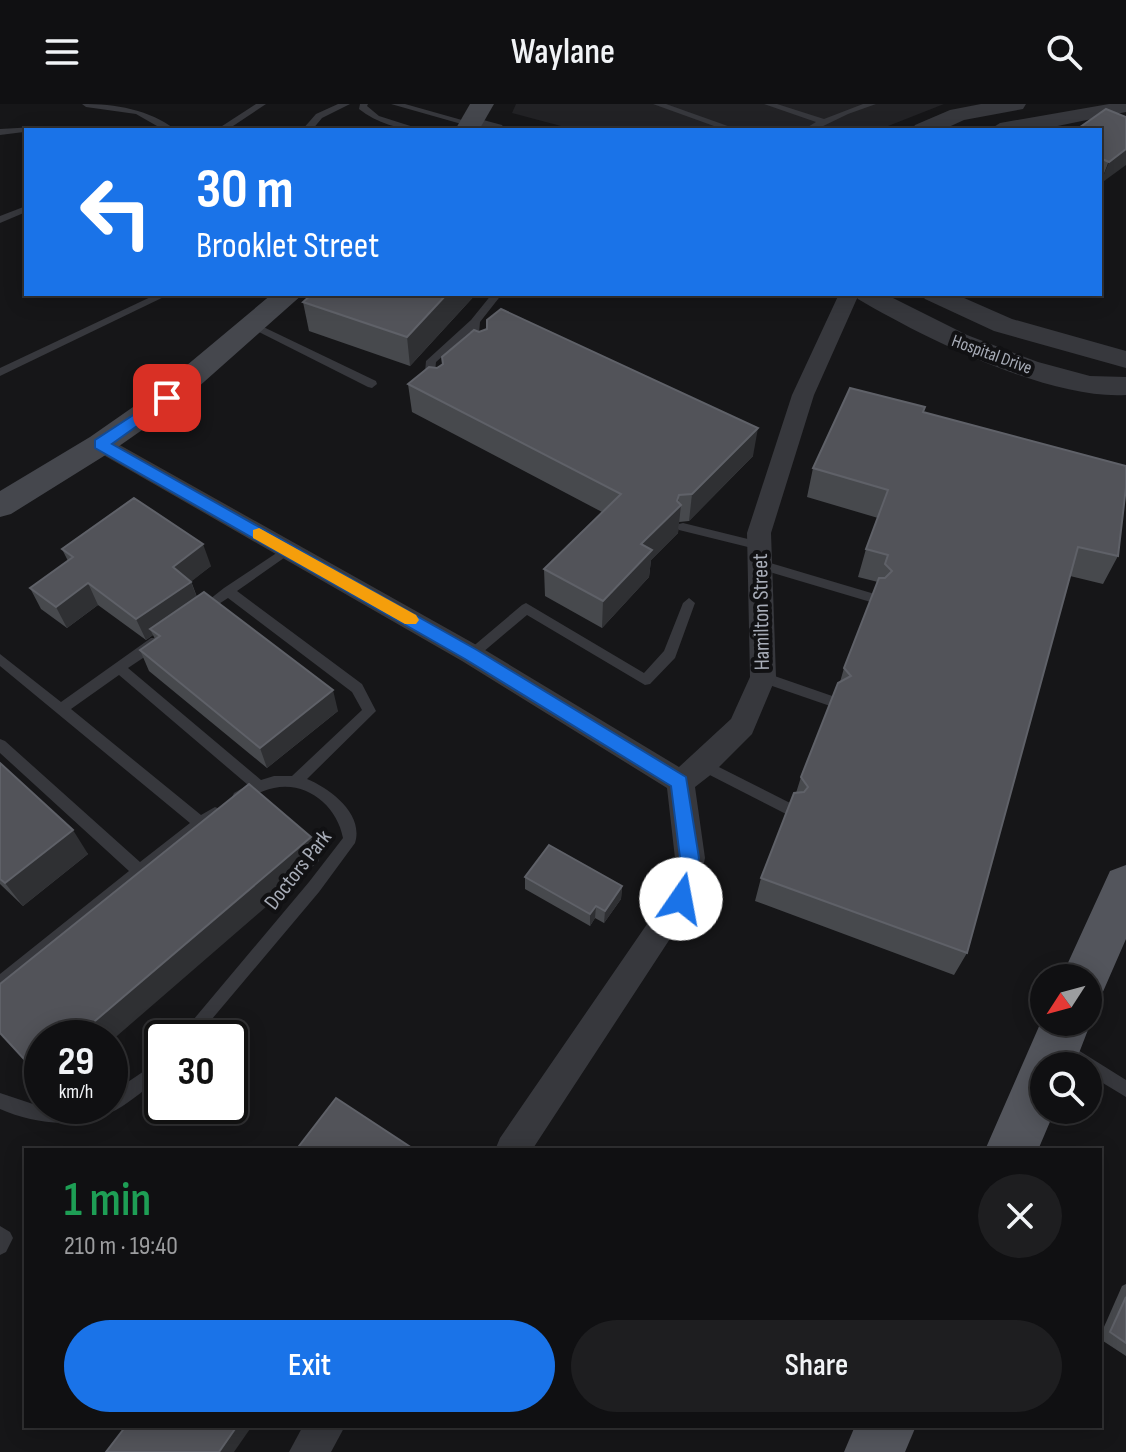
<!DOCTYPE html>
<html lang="en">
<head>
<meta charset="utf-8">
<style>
	body { margin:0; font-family:"Sofia Sans Condensed",sans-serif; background:#1e1e20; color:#f1f3f6; height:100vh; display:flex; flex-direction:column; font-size:30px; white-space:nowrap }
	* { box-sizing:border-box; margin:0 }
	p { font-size:26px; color:#9c9d9f }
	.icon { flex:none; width:44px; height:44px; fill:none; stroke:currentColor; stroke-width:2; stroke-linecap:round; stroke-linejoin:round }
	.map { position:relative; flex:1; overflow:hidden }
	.details { position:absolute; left:24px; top:1044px; width:1078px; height:280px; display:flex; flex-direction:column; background:#101012; border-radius:0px; box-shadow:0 4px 20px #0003,0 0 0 2px #303032 }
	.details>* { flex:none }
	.guide { position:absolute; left:24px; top:24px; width:1078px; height:168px; border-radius:0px; box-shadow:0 4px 20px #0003,0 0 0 2px #303032; background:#1a73e8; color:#fff; overflow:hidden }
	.needle { width:52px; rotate:234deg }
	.tools { position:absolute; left:1030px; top:860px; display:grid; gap:16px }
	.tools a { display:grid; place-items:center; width:72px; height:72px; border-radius:50%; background:#101012; box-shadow:0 4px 20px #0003,0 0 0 2px #303032; font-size:40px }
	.speed { position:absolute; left:24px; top:916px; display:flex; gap:16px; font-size:40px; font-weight:700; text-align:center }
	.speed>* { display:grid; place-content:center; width:104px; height:104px; border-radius:50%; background:#101012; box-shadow:0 4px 20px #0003,0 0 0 2px #303032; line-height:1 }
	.speed small { font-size:20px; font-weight:400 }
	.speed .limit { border:4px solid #111; border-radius:12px; background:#fff; color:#111 }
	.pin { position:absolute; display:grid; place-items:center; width:68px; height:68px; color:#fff; margin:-34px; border-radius:16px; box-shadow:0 4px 12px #0006 }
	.me { position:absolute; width:88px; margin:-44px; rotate:12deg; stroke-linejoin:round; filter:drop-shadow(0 0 6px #0008) }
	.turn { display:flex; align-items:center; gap:28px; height:168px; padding:0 40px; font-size:36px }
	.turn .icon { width:104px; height:104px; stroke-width:2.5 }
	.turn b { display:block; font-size:56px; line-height:68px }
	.round { display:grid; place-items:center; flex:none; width:84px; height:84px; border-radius:42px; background:#1e1e20 }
	.head { display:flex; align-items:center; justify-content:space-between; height:136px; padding:0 40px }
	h1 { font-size:48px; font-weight:600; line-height:60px; color:#1e9e55 }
	.cta { display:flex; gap:16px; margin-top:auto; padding:16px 40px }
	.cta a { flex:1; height:92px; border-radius:48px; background:#1a73e8; color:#fff; font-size:32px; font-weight:600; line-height:92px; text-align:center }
	.cta a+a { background:#1e1e20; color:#f1f3f6 }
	header { display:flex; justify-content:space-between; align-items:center; height:104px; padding:0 40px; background:#101012; font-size:36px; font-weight:600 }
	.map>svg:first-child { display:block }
	.built { fill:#222225 }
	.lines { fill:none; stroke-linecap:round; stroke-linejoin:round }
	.service { fill:#37383d; fill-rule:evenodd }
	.minor { fill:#37383d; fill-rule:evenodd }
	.tertiary { fill:#37383d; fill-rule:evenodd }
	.secondary { fill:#45474d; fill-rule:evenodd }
	.primary { fill:#53555c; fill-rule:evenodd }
	.wall { fill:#47494d }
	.shaded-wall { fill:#2f3033 }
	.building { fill:#525359; stroke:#5f6168; stroke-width:2 }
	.route { fill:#1a73e8; stroke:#114b97; stroke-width:2 }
	.slow { fill:#f59e0b }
	.labels { text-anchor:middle; stroke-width:8; stroke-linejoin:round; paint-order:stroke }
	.far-street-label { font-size:18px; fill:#a8adb8; stroke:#111113 }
	.street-label { font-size:22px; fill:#a8adb8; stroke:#111113 }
</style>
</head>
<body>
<header><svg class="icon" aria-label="menu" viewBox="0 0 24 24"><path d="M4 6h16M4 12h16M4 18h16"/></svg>Waylane<svg class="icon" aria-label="search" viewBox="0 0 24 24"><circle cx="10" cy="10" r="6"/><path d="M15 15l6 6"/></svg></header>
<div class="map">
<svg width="1126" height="1348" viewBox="0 0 1126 1348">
	<rect width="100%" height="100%" fill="#161618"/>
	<path class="built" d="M516 0H944L878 26H576L512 9Z"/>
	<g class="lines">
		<g class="service">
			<path d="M82 0C116 0 148 5 176 26H164L136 10 86 3Z"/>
			<path d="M256 0H266L227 26H216Z"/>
			<path d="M338 0H350L322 14 312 26H302L316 10Z"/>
			<path d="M360 0H368L367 2 379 12 423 26C399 26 377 19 359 5Z"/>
			<path d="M391 0H405L476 20 472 23Z"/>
			<path d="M653 0H666L739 26H725Z"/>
			<path d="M764 0H777L824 15 863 0H876L848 10 815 26H803L816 18Z"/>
			<path d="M35 23 40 26 0 31V25Z"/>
			<path d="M26 102V108L0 119V112Z"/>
			<path d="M157 190H170L0 272V264Z"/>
			<path d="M492 190H502L480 218 479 229 470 228 436 258 435 268 441 281 436 285 432 284 425 268 426 257 471 216Z"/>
			<path d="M253 218 376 277 377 280 372 284 368 283 249 223 248 221Z"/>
			<path d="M683 419 760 438 766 442 760 446 679 426 677 423 679 420Z"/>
			<path d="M287 442 291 443 293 446 291 449 237 487 362 580 376 607 307 675C331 685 364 710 355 739L319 788 196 934H178L309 778 343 734C337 702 307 677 274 684 261 686 251 694 239 699L234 697 232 693 234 689 248 681 119 571 71 605 201 711 215 703 220 705 222 709 220 713 0 886V870L129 767 0 649V635L5 637 140 758 190 719 0 562V550L61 598 151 534H161L162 538 161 542 128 564 261 676 274 672H292L362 606 352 588 228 494 202 511 196 506 224 484Z"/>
			<path d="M760 456 878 491 880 494 874 499 756 464 754 461 756 458Z"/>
			<path d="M689 494 695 499 675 554 650 580 645 581 527 511 476 554H466L464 550 522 501 526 499 644 569 664 547 683 499Z"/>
			<path d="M763 568 838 594 840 598 833 603 758 577 756 573Z"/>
			<path d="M703 655 796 702 798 706 796 710 791 712 786 710 698 665 696 661 698 657Z"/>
			<path d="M1062 936 1126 976V993L1088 970V962C1075 962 1060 957 1054 944L1056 939Z"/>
			<path d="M162 955V973C147 983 132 997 116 1006 80 1025 36 1021 0 1005V989L39 1002H110V990Z"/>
			<path d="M0 1122 10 1128 13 1134 6 1148 0 1151Z"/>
		</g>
		<g class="minor">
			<path d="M839 190H859L814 291 771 429 776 573 752 630 713 669 695 683 705 754 696 795 532 1046H495L500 1034 667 791 675 754 667 684 462 557 93 345 90 340 93 335H109L480 543 679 663 731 615 750 573 747 429 792 291Z"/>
			<path d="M303 1322H345L331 1348H289Z"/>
		</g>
		<g class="tertiary">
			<path d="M981 0H1026L1023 5 964 16 942 26H912L915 21 950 6Z"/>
			<path d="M1109 0H1126V8L1038 26H989L1000 19Z"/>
			<path d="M472 13 502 21 505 26 464 25 461 20Z"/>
			<path d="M854 190H885L967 231 1038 258 1090 272 1126 273V291C1049 296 924 234 858 195Z"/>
			<path d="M921 190H955L1012 215 1126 247V264L994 227 925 195Z"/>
		</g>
		<g class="secondary">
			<path d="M470 0H494L479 26H455Z"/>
			<path d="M272 190H303L178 301 112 347 11 410 0 413V387L90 333 156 287Z"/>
		</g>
		<g class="primary">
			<path d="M1126 761V835L1102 890 1088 895V874H1061L1110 767Z"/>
			<path d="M1044 911V918H1088V911L1091 918 1074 962H1044V1006H1055L1038 1046H985Z"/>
			<path d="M855 1322H916L905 1348H844Z"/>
		</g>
	</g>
	<g class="wall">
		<path d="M1126 13 1100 80V26Z"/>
		<path d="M476 190 410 262 309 227 303 198Z"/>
		<path d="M408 280 753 352 689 417 679 418 678 429 651 456 649 473 602 524 545 492 544 465 602 408 412 308Z"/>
		<path d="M924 308 1118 452 1103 480 1070 472 967 849 954 871 755 797 761 774 796 689 801 673 840 578 844 564 878 478 858 473 866 445 878 414 807 393 813 364Z"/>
		<path d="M62 445 211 462 191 477 197 493 338 607 267 664 149 567 140 546 155 535 153 531 146 536 98 501 67 524 41 505 30 484 68 457Z"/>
		<path d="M0 659 88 750 23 802 0 780Z"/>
		<path d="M525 773 622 782 621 795 604 819 595 814 590 822 525 785Z"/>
		<path d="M1126 1180V1252L1100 1235V1232L1122 1182Z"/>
	</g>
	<g class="shaded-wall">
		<path d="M1126 45V61L1100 80 1109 58Z"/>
		<path d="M447 190H476L410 262 407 233Z"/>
		<path d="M758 324 753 352 689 417 692 390Z"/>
		<path d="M679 391 678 404 681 401 678 429 651 456 649 473 602 524 603 497 641 440 677 397Z"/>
		<path d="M203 440 211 462 187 481 191 478 199 499 150 525 153 531 146 536 136 515 173 463Z"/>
		<path d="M88 479 98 501 67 524 56 503Z"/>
		<path d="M333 586 338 607 267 664 260 644Z"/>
		<path d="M73 726 88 750 23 802 5 779Z"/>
		<path d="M311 733 319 757 110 938V934H75Z"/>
		<path d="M622 782 621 795 604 819 605 807Z"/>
		<path d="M596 802 595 814 590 822V810Z"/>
		<path d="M42 962V974L36 968Z"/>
		<path d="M237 1322H252L234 1348H219Z"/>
	</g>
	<g class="building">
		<path d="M1106 5 1126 13V45L1109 58 1100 54V26H1076Z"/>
		<path d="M312 190H447L407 233 303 198Z"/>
		<path d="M501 205 758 324 692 390 679 391 677 397 681 401 641 440 652 446 603 497 544 465 621 390 408 280 429 263 437 264 443 260 442 253 474 226 479 228 487 225V216Z"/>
		<path d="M850 284 925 303 923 308 1126 362V383L1118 452 1078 443 967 849 761 774 794 689 804 688 808 683 801 673 838 579 851 572 844 564 879 474H885L892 467 885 460 888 451 866 445 888 386 813 364Z"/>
		<path d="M134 394 203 440 173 463 191 478 136 515 88 479 56 503 30 484 73 453 62 445Z"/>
		<path d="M204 488 333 586 260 644 140 546 160 532 150 525Z"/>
		<path d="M0 659 73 726 5 779 0 775Z"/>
		<path d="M249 680 311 733 75 934H42V962L36 968 0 929V880Z"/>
		<path d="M549 741 622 782 605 807 596 802 590 810 525 773Z"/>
		<path d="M336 994 415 1046H296Z"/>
		<path d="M1126 1193V1239L1110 1228Z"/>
		<path d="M126 1322H237L219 1348H106Z"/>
	</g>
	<path class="route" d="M167 289 175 294 172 297 112 340 477 546 686 673 699 754 688 801 681 804 674 801 671 795 680 754 671 682 465 555 95 344V336Z"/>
	<path class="slow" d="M259 424 416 511 419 516 416 520H405L253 434V426Z"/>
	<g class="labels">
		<g class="far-street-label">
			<text transform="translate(992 250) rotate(20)" y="6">Hospital Drive</text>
		</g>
		<g class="street-label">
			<text transform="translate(760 508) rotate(-91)" y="8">Hamilton Street</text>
			<text transform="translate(297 765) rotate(-52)" y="8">Doctors Park</text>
		</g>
	</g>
</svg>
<div class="tools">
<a><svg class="needle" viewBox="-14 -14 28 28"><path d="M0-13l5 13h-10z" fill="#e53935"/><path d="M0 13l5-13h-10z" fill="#9c9d9f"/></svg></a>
<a><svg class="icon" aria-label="search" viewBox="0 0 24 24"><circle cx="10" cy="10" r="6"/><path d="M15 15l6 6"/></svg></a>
</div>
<div class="speed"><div>29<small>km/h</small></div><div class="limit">30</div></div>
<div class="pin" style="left:167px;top:294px;background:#d93025"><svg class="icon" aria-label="arrive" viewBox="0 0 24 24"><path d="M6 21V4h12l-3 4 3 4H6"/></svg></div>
<svg class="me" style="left:681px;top:795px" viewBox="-20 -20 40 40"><circle r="19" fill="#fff"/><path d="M0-13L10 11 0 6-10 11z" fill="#1a73e8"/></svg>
<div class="guide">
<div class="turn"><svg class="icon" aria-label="left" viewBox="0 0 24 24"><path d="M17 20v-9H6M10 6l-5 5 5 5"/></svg><div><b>30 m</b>Brooklet Street</div></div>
</div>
<section class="details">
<div class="head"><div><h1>1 min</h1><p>210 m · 19:40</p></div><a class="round"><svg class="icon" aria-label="close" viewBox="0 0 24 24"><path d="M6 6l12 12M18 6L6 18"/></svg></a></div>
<div class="cta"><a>Exit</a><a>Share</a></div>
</section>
</div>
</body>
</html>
